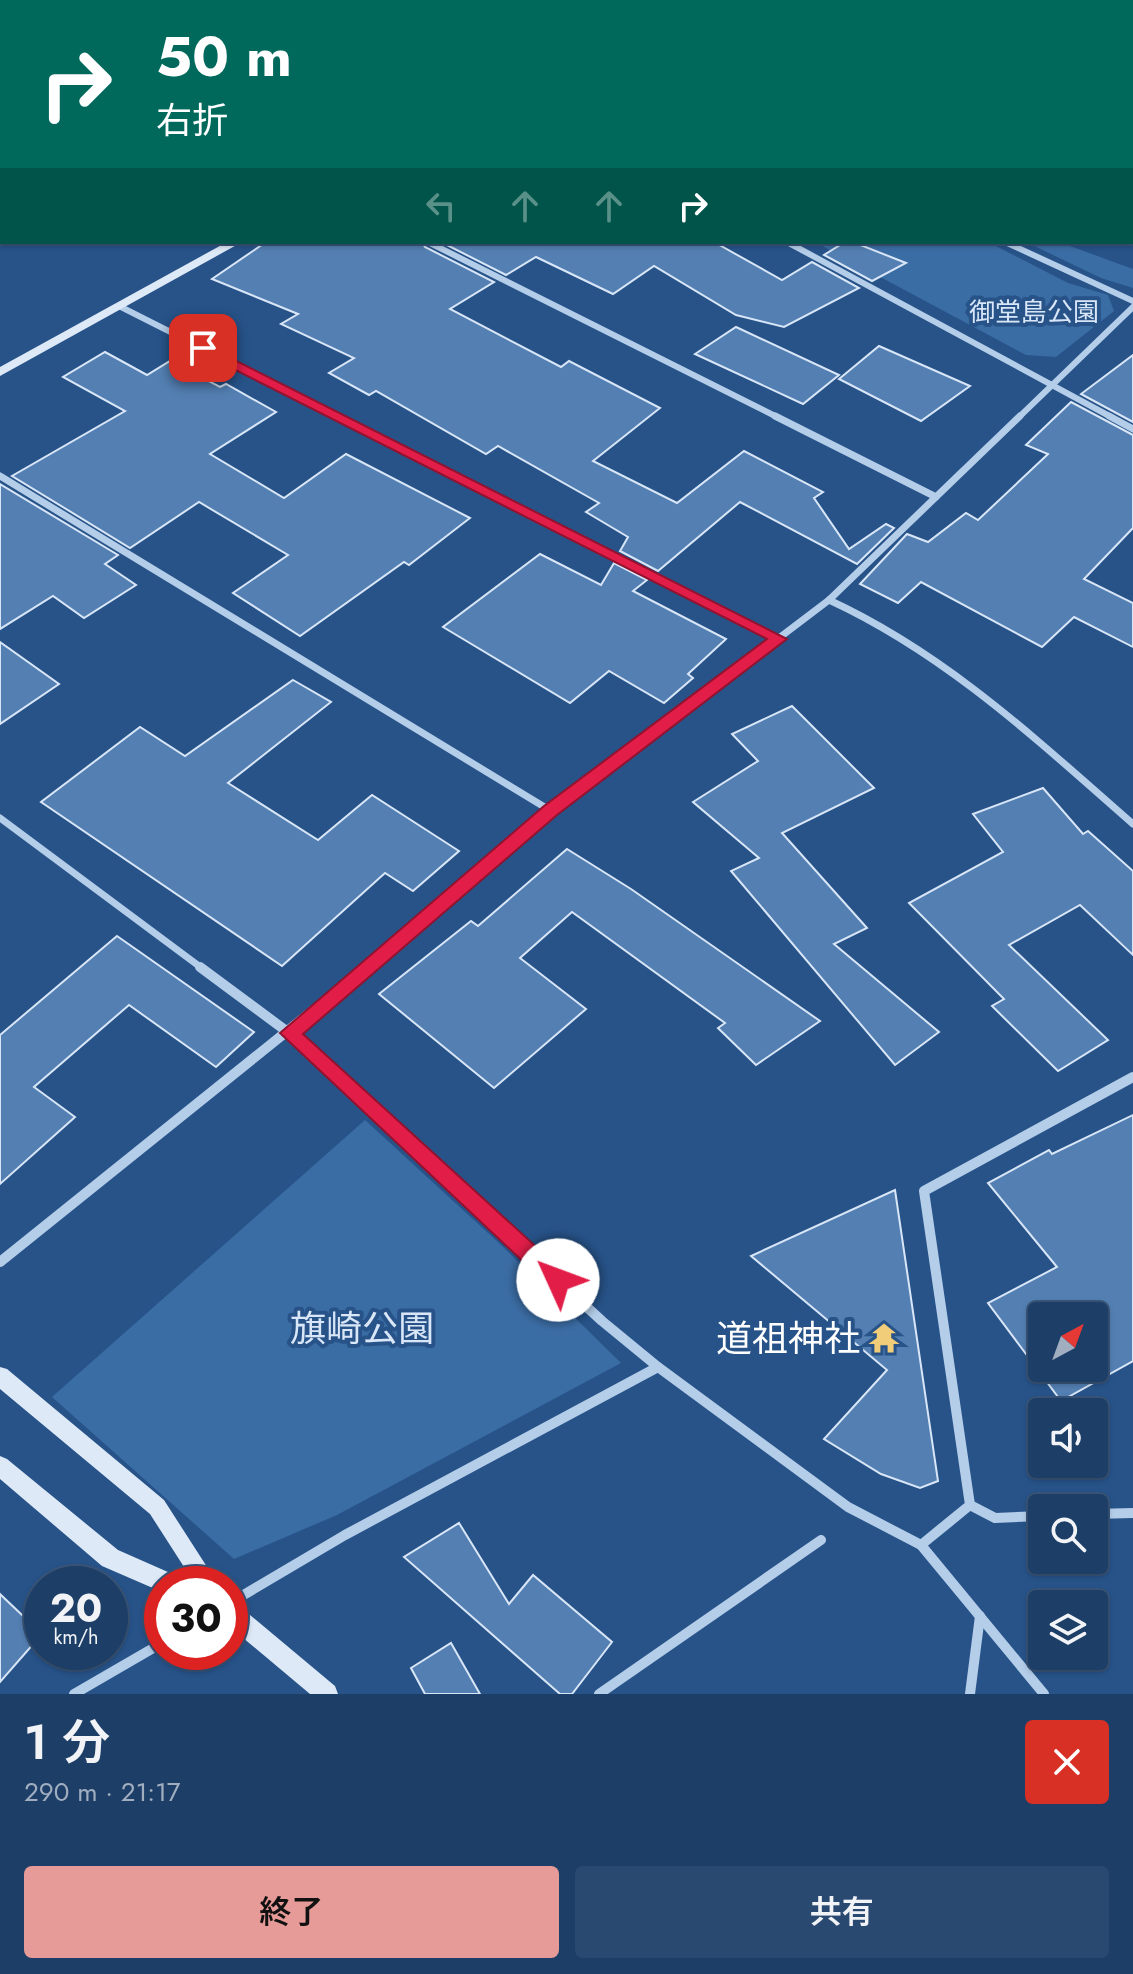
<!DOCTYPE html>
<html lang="ja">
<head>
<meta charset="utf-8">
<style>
	body { margin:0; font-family:Jost,"Noto Sans JP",sans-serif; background:#2a4970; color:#f1f3f6; height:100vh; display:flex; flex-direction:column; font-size:30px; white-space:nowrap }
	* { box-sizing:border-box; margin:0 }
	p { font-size:26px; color:#a0aec0 }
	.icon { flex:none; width:44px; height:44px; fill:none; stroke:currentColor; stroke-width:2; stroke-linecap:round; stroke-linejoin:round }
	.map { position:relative; height:1694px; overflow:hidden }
	.details { display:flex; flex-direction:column; background:#1d3e67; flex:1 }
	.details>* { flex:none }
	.top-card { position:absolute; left:0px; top:0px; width:1134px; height:244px; box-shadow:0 2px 6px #0004,0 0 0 2px #3b577b; background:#00695c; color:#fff; overflow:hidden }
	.needle { width:52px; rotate:41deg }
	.tools { position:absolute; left:1028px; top:1302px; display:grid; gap:16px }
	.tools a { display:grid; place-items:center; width:80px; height:80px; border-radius:8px; background:#1d3e67; box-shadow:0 2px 6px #0004,0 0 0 2px #3b577b; font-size:40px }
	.speed { position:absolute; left:24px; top:1566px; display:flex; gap:16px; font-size:40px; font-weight:700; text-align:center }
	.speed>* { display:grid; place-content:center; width:104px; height:104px; border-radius:50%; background:#1d3e67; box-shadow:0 2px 6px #0004,0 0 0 2px #3b577b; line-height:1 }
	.speed small { font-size:20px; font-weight:400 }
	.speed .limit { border:12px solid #d22; background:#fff; color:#111 }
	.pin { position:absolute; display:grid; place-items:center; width:68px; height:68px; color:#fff; margin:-34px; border-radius:16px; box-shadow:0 4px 12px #0006 }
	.me { position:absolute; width:88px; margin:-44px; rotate:313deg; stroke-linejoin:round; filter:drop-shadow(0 0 6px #0008) }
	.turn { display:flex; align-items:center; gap:28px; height:168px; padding:0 24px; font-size:36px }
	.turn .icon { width:104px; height:104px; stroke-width:2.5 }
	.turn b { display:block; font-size:56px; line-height:68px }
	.lanes { display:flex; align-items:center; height:76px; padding:0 24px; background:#0003; justify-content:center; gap:40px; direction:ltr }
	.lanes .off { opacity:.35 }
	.round { display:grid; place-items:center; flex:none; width:84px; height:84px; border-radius:8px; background:#2a4970 }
	.overview { display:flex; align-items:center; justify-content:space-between; height:136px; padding:0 24px }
	h1 { font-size:48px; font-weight:600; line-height:60px }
	.cta { display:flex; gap:16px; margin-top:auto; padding:16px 24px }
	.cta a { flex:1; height:92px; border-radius:8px; background:#e69b98; color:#111; font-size:32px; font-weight:600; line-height:92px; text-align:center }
	.cta a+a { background:#2a4970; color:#f1f3f6 }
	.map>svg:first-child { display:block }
	.green { fill:#3b6da5 }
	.building { fill:#537fb2; stroke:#d8e6f7; stroke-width:2; fill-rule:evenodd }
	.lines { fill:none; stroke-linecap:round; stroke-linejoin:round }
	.secondary-tunnel { stroke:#476d9b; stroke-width:11; stroke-dasharray:11 6; stroke-linecap:butt }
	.street-far2 { stroke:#b4cde9; stroke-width:6 }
	.street-far1 { stroke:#b4cde9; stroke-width:7 }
	.street { stroke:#b4cde9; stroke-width:10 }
	.secondary { fill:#dee9f8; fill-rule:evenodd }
	.highway { fill:#fff; fill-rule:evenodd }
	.route { fill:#e11d48; stroke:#92132f; stroke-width:2 }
	.labels { text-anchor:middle; stroke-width:8; stroke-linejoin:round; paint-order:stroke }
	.far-park-label { font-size:26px; fill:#d8e6f7; stroke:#275389 }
	.near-park-label { font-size:36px; fill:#d8e6f7; stroke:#275389 }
	.near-poi-label { font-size:36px; fill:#fff; stroke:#275389; text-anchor:end }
</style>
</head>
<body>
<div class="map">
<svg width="1133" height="1694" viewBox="0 0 1133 1694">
	<rect width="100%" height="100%" fill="#275389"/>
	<g class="green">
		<path d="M815 242H988L1068 283 1108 295 1114 311 1056 357 1026 355Z"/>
		<path d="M1026 242H1059L1133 269V288L1101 278Z"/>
		<path d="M365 1120 500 1244 621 1363 337 1515 234 1559 52 1397Z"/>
	</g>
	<g class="building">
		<path d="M266 242H422L425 247 494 282 450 309 561 367 569 361 660 408 593 461 677 503 744 451 823 492 814 498 849 549 886 524 894 528 857 564 740 502 658 571 620 551 628 537 586 512 599 503 498 446 486 454 376 391 369 395 329 373 354 358 281 324 298 314 212 279Z"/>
		<path d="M441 242H714L782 280 812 262 859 288 784 327 736 315 654 266 613 294 536 257 506 275Z"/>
		<path d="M845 242H853L906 263 872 281 824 255Z"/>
		<path d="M736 327 839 375 803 404 695 354Z"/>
		<path d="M879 346 970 386 921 421 839 379Z"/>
		<path d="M105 352 147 375 170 361 220 387 226 384 276 412 210 454 284 498 346 454 470 518 409 565 404 562 300 636 233 593 288 555 199 502 130 548 12 476 125 411 63 377Z"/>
		<path d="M1133 355V422L1081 394Z"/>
		<path d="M1071 402 1133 435V528L1084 579 1133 603V647L1074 617 1042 647 921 582 898 603 860 584 907 534 928 542 966 513 978 520 1048 454 1026 445Z"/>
		<path d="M0 484 118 555 105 564 136 585 84 618 53 596 0 629Z"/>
		<path d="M540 554 601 585 614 563 647 580 633 591 726 639 688 674 693 678 664 703 609 671 570 703 443 627Z"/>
		<path d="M0 642 59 684 0 724Z"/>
		<path d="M293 680 331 702 228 783 318 840 372 795 459 851 413 891 385 873 282 966 41 802 140 727 185 756Z"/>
		<path d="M792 706 874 788 782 833 867 928 834 944 939 1032 895 1065 731 871 759 858 693 802 758 761 732 734Z"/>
		<path d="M1043 788 1083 834 1088 831 1133 871V955L1080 905 1009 945 1108 1040 1058 1071 992 1006 1004 999 909 903 1003 852 973 814Z"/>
		<path d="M567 849 631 889 820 1021 756 1065 718 1028 725 1023 572 912 520 958 586 1009 494 1088 379 994 471 921 478 926Z"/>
		<path d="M117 936 254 1032 216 1067 129 1005 34 1087 75 1117 0 1184V1035Z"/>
		<path d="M1133 1115V1361L1061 1401 988 1303 1057 1267 988 1183 1049 1150 1052 1154ZM1042 1316H1094V1368H1042Z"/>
		<path d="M895 1190 938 1481 920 1488 881 1474 824 1439 887 1370 751 1256Z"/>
		<path d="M459 1523 509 1604 533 1575 612 1642 572 1694H560L404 1557Z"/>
		<path d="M0 1594 42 1634 0 1682Z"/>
		<path d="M451 1643 480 1694H425L411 1668Z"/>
	</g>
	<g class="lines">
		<path class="secondary-tunnel" d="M667 2 670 0"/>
		<g class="street-far2">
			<path d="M593 0 599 2"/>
			<path d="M258 2 265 0"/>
			<path d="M428 242 779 418"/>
			<path d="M787 242 1113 418"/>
			<path d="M1005 242 1133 301"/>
			<path d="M121 307 341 418"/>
			<path d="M1018 418 1133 307"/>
		</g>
		<g class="street-far1">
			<path d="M337 416 779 639"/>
			<path d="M775 416 936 497"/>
			<path d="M1109 416 1133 429"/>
			<path d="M0 476 551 811"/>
			<path d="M829 600C946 654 1037 740 1133 824"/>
			<path d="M0 818 203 969"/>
			<path d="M365 969 551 811 829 600 1020 416"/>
		</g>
		<g class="street">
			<path d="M200 967 289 1033 602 1321 658 1367 848 1507 921 1545 1044 1694"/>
			<path d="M0 1262 367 967"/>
			<path d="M970 1505 995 1518 1042 1516"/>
			<path d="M1094 1514 1133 1513"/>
			<path d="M921 1545 970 1505 924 1191 1133 1077"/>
			<path d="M230 1603 345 1535 658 1367"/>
			<path d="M74 1694 162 1643"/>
			<path d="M599 1694 821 1540"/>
			<path d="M970 1694 980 1616"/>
		</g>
		<g class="secondary">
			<path d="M227 242H242L0 376V367Z"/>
			<path d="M0 1367 7 1369 164 1500 218 1584H195L150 1514 0 1389Z"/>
			<path d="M0 1456 7 1459 118 1550 177 1576 180 1584H162V1592L102 1566 0 1479Z"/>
			<path d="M230 1602 238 1605 335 1686 338 1694H310L230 1627Z"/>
		</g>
		<g class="highway">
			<path d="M678 0H696L697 2H679Z"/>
			<path d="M717 0H733L734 2H718Z"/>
			<path d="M754 0H772L773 2H755Z"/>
			<path d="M780 0H796L797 2H781Z"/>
			<path d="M2 57V67L0 68V58Z"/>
			<path d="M2 87V97L0 98V88Z"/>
			<rect x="1132" y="164" width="1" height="11"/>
			<rect x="1132" y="211" width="1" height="11"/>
		</g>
	</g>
	<path class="route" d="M203 344 787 639 557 815 303 1034 565 1273 569 1280 565 1287 558 1290 550 1287 280 1033 544 806 767 639 198 351 196 348Z"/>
	<defs>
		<g id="temple-bare" transform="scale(2.4)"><path d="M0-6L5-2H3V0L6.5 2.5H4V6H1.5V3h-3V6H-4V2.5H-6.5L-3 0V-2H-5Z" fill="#f2cd79" stroke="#275389" stroke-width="2.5" paint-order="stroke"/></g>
	</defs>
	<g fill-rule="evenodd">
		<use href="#temple-bare" x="884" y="1338"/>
	</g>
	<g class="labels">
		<g class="far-park-label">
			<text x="1034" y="321">御堂島公園</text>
		</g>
		<g class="near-park-label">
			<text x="362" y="1341">旗崎公園</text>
		</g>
		<g class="near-poi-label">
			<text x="860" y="1351">道祖神社</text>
		</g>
	</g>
</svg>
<div class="tools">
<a><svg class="needle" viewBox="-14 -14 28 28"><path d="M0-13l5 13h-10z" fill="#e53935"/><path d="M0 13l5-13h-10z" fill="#a0aec0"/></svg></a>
<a><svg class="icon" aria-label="sound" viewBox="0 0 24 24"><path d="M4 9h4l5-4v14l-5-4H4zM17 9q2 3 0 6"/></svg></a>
<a><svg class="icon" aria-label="search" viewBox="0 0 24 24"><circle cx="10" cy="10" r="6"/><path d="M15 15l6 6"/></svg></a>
<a><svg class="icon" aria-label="layers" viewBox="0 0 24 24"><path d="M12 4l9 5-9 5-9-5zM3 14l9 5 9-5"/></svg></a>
</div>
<div class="speed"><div>20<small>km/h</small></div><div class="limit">30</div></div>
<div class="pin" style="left:203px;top:348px;background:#d93025"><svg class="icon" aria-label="arrive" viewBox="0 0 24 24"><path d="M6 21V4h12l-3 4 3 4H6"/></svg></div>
<svg class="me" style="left:558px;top:1280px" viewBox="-20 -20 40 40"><circle r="19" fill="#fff"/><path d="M0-13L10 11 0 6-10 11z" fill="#e11d48"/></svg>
<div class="top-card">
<div class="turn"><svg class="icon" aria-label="right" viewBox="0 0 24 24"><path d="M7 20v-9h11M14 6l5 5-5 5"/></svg><div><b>50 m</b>右折</div></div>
<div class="lanes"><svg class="icon off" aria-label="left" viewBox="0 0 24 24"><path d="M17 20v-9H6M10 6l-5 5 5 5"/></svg><svg class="icon off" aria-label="ahead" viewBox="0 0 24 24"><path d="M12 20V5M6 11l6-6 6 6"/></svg><svg class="icon off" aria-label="ahead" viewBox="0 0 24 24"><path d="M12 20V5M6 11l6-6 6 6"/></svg><svg class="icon" aria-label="right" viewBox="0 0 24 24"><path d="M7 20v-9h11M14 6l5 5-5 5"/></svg></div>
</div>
</div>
<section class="details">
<div class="overview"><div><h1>1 分</h1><p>290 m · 21:17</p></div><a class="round" style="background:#d93025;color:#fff"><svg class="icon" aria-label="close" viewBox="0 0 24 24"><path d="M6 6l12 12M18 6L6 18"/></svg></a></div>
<div class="cta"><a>終了</a><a>共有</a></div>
</section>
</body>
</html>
